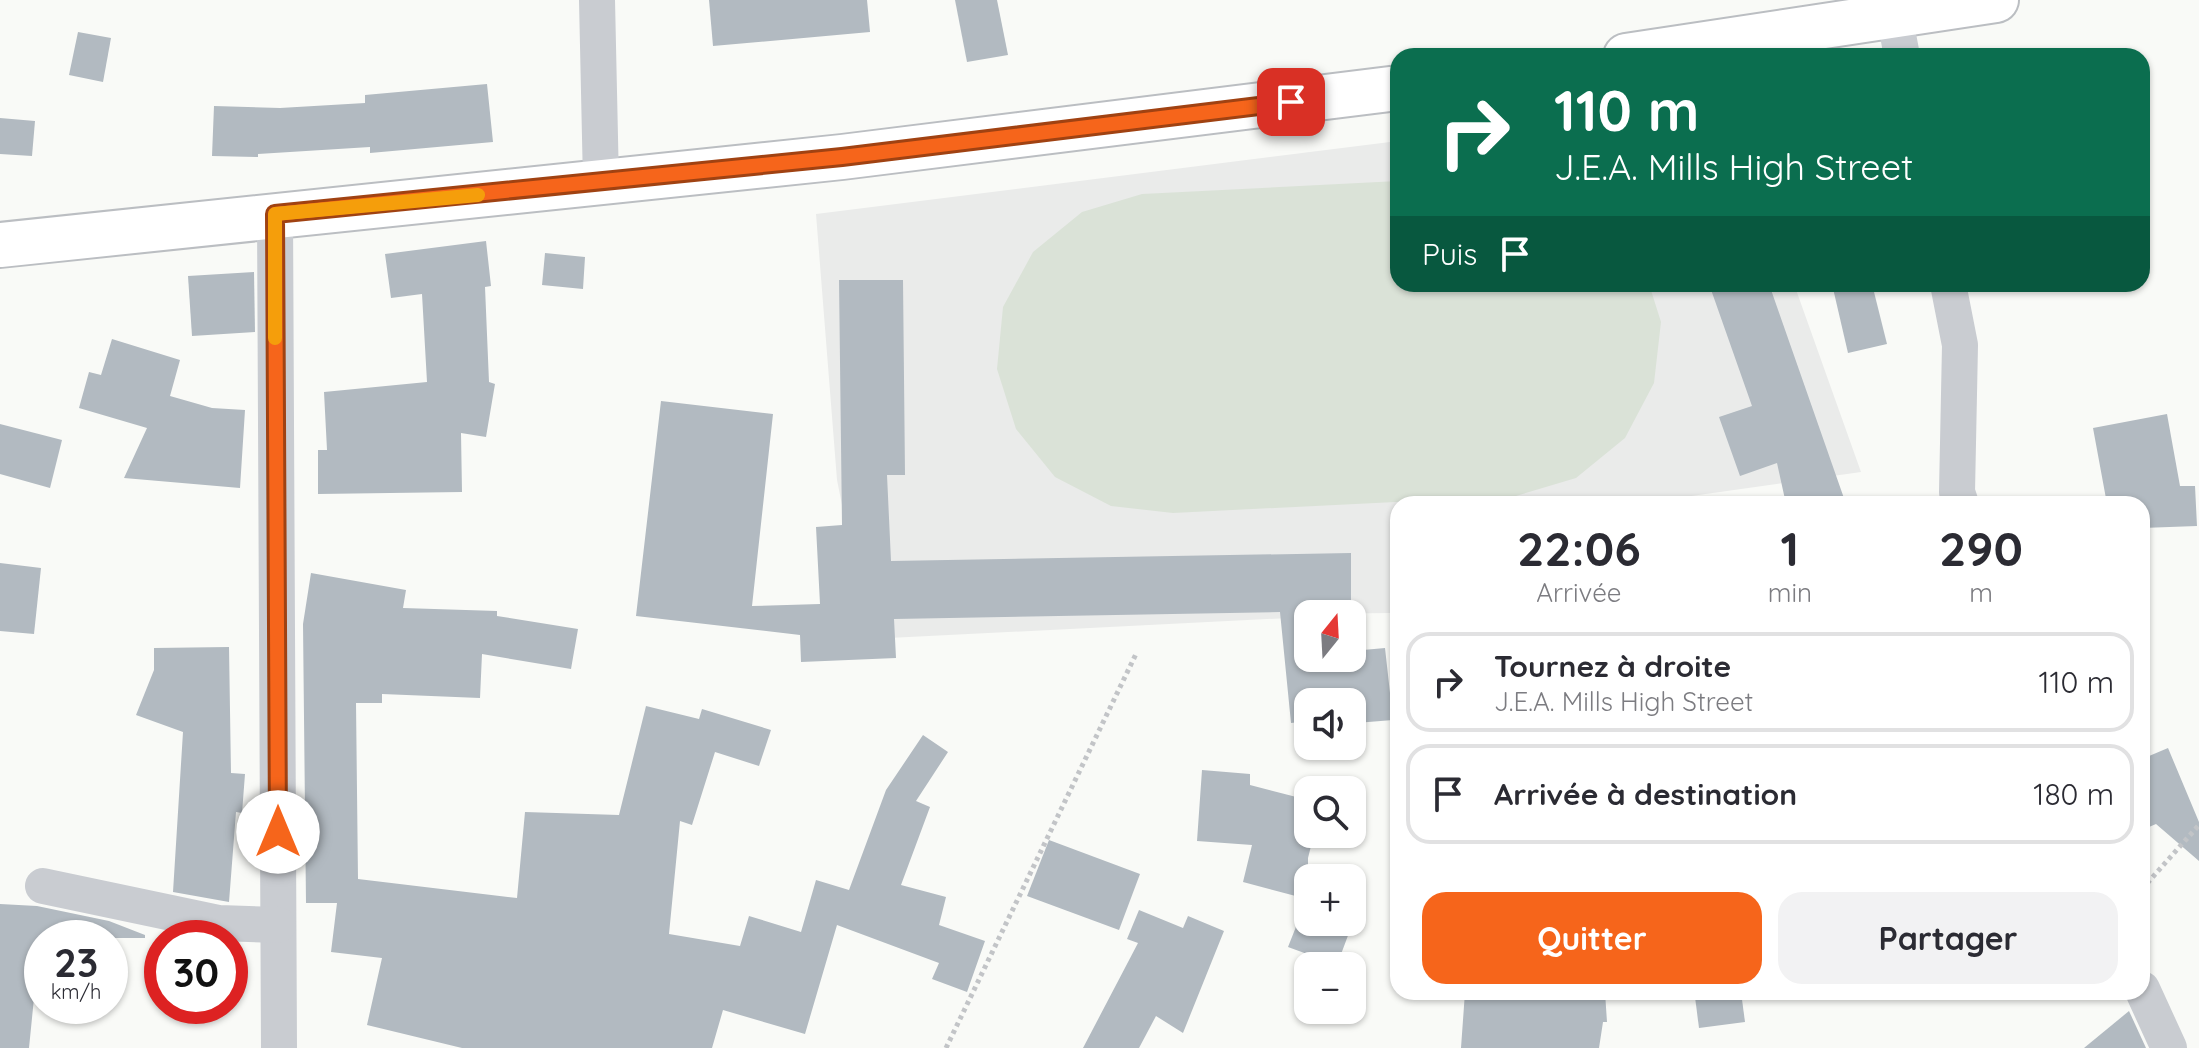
<!DOCTYPE html>
<html lang="fr">
<head>
<meta charset="utf-8">
<style>
	body { margin:0; font-family:Quicksand,sans-serif; background:#f2f2f3; color:#2b2b33; height:100vh; display:flex; flex-direction:column; font-size:30px; white-space:nowrap }
	* { box-sizing:border-box; margin:0 }
	p { font-size:26px; color:#7c7c81 }
	.icon { flex:none; width:44px; height:44px; fill:none; stroke:currentColor; stroke-width:2; stroke-linecap:round; stroke-linejoin:round }
	.map { position:relative; flex:1; overflow:hidden }
	.drawer { position:absolute; left:1390px; top:496px; width:760px; height:504px; display:flex; flex-direction:column; background:#fff; border-radius:24px; box-shadow:0 2px 6px #0004 }
	.drawer>* { flex:none }
	.guide { position:absolute; left:1390px; top:48px; width:760px; height:244px; border-radius:24px; box-shadow:0 2px 6px #0004; background:#0b6e4f; color:#fff; overflow:hidden }
	.needle { width:52px; rotate:18deg }
	.buttons { position:absolute; left:1294px; top:600px; display:grid; gap:16px }
	.buttons a { display:grid; place-items:center; width:72px; height:72px; border-radius:16px; background:#fff; box-shadow:0 2px 6px #0004; font-size:40px }
	.speed { position:absolute; left:24px; top:920px; display:flex; gap:16px; font-size:40px; font-weight:700; text-align:center }
	.speed>* { display:grid; place-content:center; width:104px; height:104px; border-radius:50%; background:#fff; box-shadow:0 2px 6px #0004; line-height:1 }
	.speed small { font-size:20px; font-weight:400 }
	.speed .limit { border:12px solid #d22; background:#fff; color:#111 }
	.pin { position:absolute; display:grid; place-items:center; width:68px; height:68px; color:#fff; margin:-34px; border-radius:16px; box-shadow:0 4px 12px #0006 }
	.me { position:absolute; width:88px; margin:-44px; rotate:0deg; stroke-linejoin:round; filter:drop-shadow(0 0 6px #0008) }
	.turn { display:flex; align-items:center; gap:28px; height:168px; padding:0 32px; font-size:36px }
	.turn .icon { width:104px; height:104px; stroke-width:2.5 }
	.turn b { display:block; font-size:56px; line-height:68px }
	.then { display:flex; align-items:center; height:76px; padding:0 32px; background:#0003; gap:16px; font-size:30px }
	.eta { display:flex; justify-content:space-evenly; align-items:center; height:136px; text-align:center }
	.eta b { font-size:48px; font-weight:700; line-height:56px }
	.button { display:flex; gap:16px; margin-top:auto; padding:16px 32px }
	.button a { flex:1; height:92px; border-radius:24px; background:#f6651b; color:#fff; font-size:32px; font-weight:700; line-height:92px; text-align:center }
	.button a+a { background:#f2f2f3; color:#2b2b33 }
	ul { padding:0; list-style:none }
	li { display:flex; align-items:center; gap:24px; height:100px; margin:0 16px 12px; padding:0 16px; border:4px solid #e1e1e2; border-radius:24px }
	li div { flex:1 }
	li b { display:block; font-size:30px }
	li em { font-style:normal }
	.map>svg:first-child { display:block }
	.built { fill:#eaebea }
	.green { fill:#dae2d7 }
	.building { fill:#b2bac1 }
	.lines { fill:none; stroke-linecap:round; stroke-linejoin:round }
	.trunk-casing { stroke:#bbbec2; stroke-width:48 }
	.path { stroke:#c2c4c7; stroke-width:5; stroke-dasharray:4 4; stroke-linecap:butt }
	.minor { stroke:#c9ccd1; stroke-width:36 }
	.trunk { stroke:#fff; stroke-width:44 }
	.route-casing { stroke:#a04212; stroke-width:20 }
	.route { stroke:#f6651b; stroke-width:14 }
	.slow { stroke:#f59e0b; stroke-width:14 }
</style>
</head>
<body>
<div class="map">
<svg width="2199" height="1048" viewBox="0 0 2199 1048">
	<rect width="100%" height="100%" fill="#f9faf7"/>
	<path class="built" d="M1398 141V284H1794L1861 472 1635 504H1398L1391 613 1308 614V617L869 639 837 480 816 214Z"/>
	<path class="green" d="M1398 181V284H1649L1661 322 1654 383 1625 438 1576 478 1516 496 1173 513 1111 506 1055 477 1016 429 997 369 1003 307 1033 252 1082 212 1142 194Z"/>
	<g class="building">
		<path d="M709 0H867L870 32 713 46Z"/>
		<path d="M955 0H997L1008 55 967 62Z"/>
		<path d="M78 32 111 38 103 82 69 75Z"/>
		<path d="M487 84 493 142 370 153V147L258 154V157L212 156 214 106 280 108 365 103V95Z"/>
		<path d="M0 118 35 121 32 156 0 154Z"/>
		<path d="M486 241 491 286 485 287 489 382 495 384 486 437 461 433 462 492 318 494V450H327L324 392 427 382 422 294 391 298 385 254Z"/>
		<path d="M545 253 585 257 583 289 542 285Z"/>
		<path d="M254 272 255 332 192 336 188 276Z"/>
		<path d="M839 280H903L905 475H887L891 561 1351 553V614H1308V658H1352V651L1385 648 1393 720 1356 723V717H1352V702H1308V721L1291 723 1280 612 894 619 896 658 801 662 800 635 636 616 661 401 773 414 752 606 820 604 816 527 842 525Z"/>
		<path d="M1709 284H1769L1846 504H1786L1777 463 1740 476 1719 417 1752 406Z"/>
		<path d="M1832 284H1872L1887 344 1848 353Z"/>
		<path d="M112 339 180 360 170 396 212 408 245 410 240 488 124 478 147 428 79 408 89 372 101 375Z"/>
		<path d="M2167 414 2180 486H2195L2197 526 2142 528V504H2107L2093 428Z"/>
		<path d="M0 424 62 440 50 488 0 474Z"/>
		<path d="M0 563 41 568 34 634 0 631Z"/>
		<path d="M311 573 406 590 403 608 497 611V616L578 629 571 669 482 654 480 698 382 694V703H356L358 879 517 898 525 812 619 815 646 706 699 719 702 709 771 730 759 766 715 752 692 825 680 821 669 934 740 946 749 916 801 932 816 880 849 890 886 790 923 735 948 752 916 801 930 807 901 885 946 897 939 925 985 941 967 992 932 979 939 963 837 925 805 1034 723 1010 712 1048H462L367 1025 382 958 331 952 337 903H306L303 624Z"/>
		<path d="M229 647 231 773 245 774 242 813 236 812 229 902 173 892 183 732 136 715 154 670V648Z"/>
		<path d="M2168 748 2199 822V861L2156 824 2142 830V759Z"/>
		<path d="M1202 770 1250 774V785L1308 800V834H1314L1308 858V922H1352V903L1359 906 1337 965 1288 947 1307 899 1243 882 1252 845 1197 841Z"/>
		<path d="M1049 840 1140 874 1119 930 1027 896Z"/>
		<path d="M0 904 37 906 109 921 145 935V938H40L29 1048H0Z"/>
		<path d="M1139 910 1183 928 1188 916 1224 931 1183 1033 1156 1016 1139 1048H1083L1138 943 1127 939Z"/>
		<path d="M1465 992H1605L1607 1022H1603L1599 1048H1461Z"/>
		<path d="M1741 992 1745 1022 1699 1028 1695 997Z"/>
		<path d="M2129 1011 2146 1048H2084Z"/>
	</g>
	<g class="lines">
		<g class="trunk-casing">
			<g id="trunk">
				<path d="M1626 56 1996 0"/>
				<path d="M0 245 842 157 1398 88"/>
			</g>
		</g>
		<g class="path">
			<path d="M2142 889 2199 825"/>
			<path d="M946 1048 1136 654"/>
		</g>
		<g class="minor">
			<path d="M597 0 601 183"/>
			<path d="M1894 14 1902 56"/>
			<path d="M275 214 279 1048"/>
			<path d="M1948 284 1960 345 1957 492 1961 504"/>
			<path d="M43 886 219 923 278 925"/>
			<path d="M2142 989 2169 1048"/>
		</g>
		<use href="#trunk" class="trunk"/>
	</g>
	<g class="lines">
		<g class="route-casing">
			<path id="route" d="M278 832 275 214 842 157 1291 102"/>
		</g>
		<use href="#route" class="route"/>
		<path class="slow" d="M275 338V214L478 195"/>
	</g>
</svg>
<div class="buttons">
<a><svg class="needle" viewBox="-14 -14 28 28"><path d="M0-13l5 13h-10z" fill="#e53935"/><path d="M0 13l5-13h-10z" fill="#7c7c81"/></svg></a>
<a><svg class="icon" aria-label="sound" viewBox="0 0 24 24"><path d="M4 9h4l5-4v14l-5-4H4zM17 9q2 3 0 6"/></svg></a>
<a><svg class="icon" aria-label="search" viewBox="0 0 24 24"><circle cx="10" cy="10" r="6"/><path d="M15 15l6 6"/></svg></a>
<a>+</a>
<a>−</a>
</div>
<div class="speed"><div>23<small>km/h</small></div><div class="limit">30</div></div>
<div class="pin" style="left:1291px;top:102px;background:#d93025"><svg class="icon" aria-label="arrive" viewBox="0 0 24 24"><path d="M6 21V4h12l-3 4 3 4H6"/></svg></div>
<svg class="me" style="left:278px;top:832px" viewBox="-20 -20 40 40"><circle r="19" fill="#fff"/><path d="M0-13L10 11 0 6-10 11z" fill="#f6651b"/></svg>
<div class="guide">
<div class="turn"><svg class="icon" aria-label="right" viewBox="0 0 24 24"><path d="M7 20v-9h11M14 6l5 5-5 5"/></svg><div><b>110 m</b>J.E.A. Mills High Street</div></div>
<div class="then">Puis<svg class="icon" aria-label="arrive" viewBox="0 0 24 24"><path d="M6 21V4h12l-3 4 3 4H6"/></svg></div>
</div>
<section class="drawer">
<div class="eta">
<div><b>22:06</b><p>Arrivée</p></div>
<div><b>1</b><p>min</p></div>
<div><b>290</b><p>m</p></div>
</div>
<ul>
<li><svg class="icon" aria-label="right" viewBox="0 0 24 24"><path d="M7 20v-9h11M14 6l5 5-5 5"/></svg><div><b>Tournez à droite</b><p>J.E.A. Mills High Street</p></div><em>110 m</em></li>
<li><svg class="icon" aria-label="arrive" viewBox="0 0 24 24"><path d="M6 21V4h12l-3 4 3 4H6"/></svg><div><b>Arrivée à destination</b></div><em>180 m</em></li>
</ul>
<div class="button"><a>Quitter</a><a>Partager</a></div>
</section>
</div>
</body>
</html>
